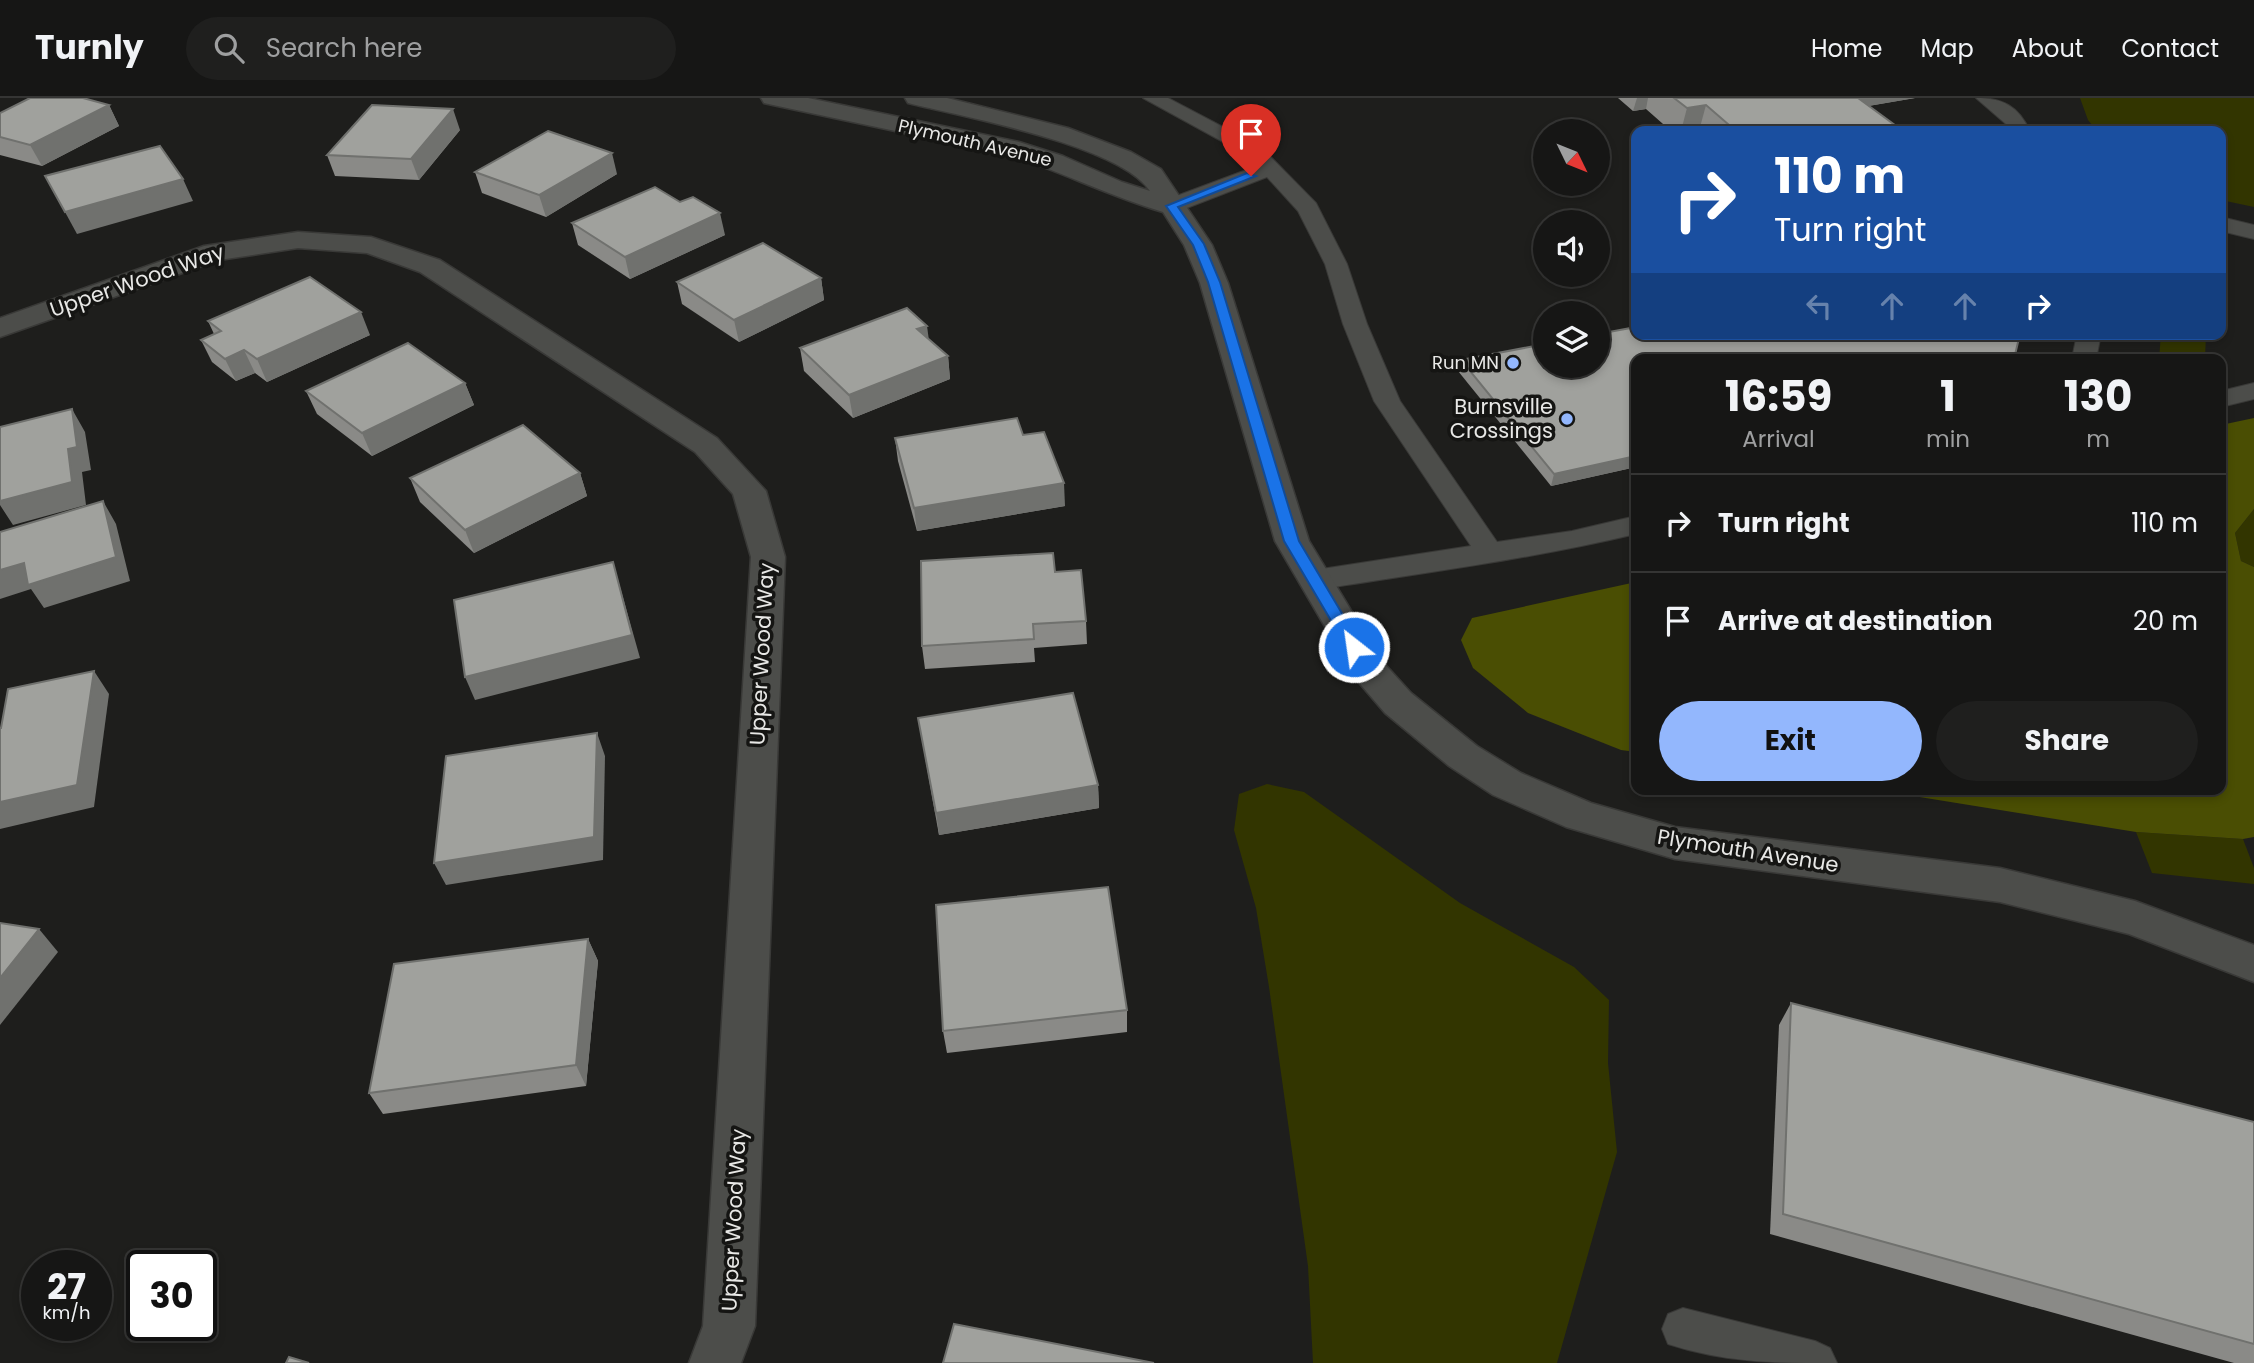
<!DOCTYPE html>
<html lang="en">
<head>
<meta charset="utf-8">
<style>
	body { margin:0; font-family:Poppins,sans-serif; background:#1f1f1e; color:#f1f3f6; height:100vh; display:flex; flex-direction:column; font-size:26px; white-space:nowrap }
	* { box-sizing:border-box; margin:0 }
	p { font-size:23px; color:#9e9fa0 }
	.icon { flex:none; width:38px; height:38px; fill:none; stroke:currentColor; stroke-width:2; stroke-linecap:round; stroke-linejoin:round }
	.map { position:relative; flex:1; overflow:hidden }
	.details { position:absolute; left:1631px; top:256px; width:595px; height:441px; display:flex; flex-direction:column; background:#161615; border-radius:14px; box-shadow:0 4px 10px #0003,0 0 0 2px #353534 }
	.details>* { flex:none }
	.hud { position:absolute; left:1631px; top:28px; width:595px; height:214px; border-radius:14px; box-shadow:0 4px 10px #0003,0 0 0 2px #353534; background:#1a4fa0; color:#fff; overflow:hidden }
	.needle { width:46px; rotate:133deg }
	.controls { position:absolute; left:1533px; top:21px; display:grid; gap:14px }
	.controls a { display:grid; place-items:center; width:77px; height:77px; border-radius:50%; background:#161615; box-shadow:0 4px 10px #0003,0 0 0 2px #353534; font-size:35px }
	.speed { position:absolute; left:21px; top:1152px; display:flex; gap:14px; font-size:35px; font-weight:700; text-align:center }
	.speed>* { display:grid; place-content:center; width:91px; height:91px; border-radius:50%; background:#161615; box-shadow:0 4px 10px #0003,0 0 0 2px #353534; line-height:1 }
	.speed small { font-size:18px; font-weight:400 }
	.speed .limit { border:4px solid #111; border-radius:10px; background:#fff; color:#111 }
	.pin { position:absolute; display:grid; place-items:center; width:60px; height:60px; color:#fff; margin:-72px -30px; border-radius:50% 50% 50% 0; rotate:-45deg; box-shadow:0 0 7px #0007 }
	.pin .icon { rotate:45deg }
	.me { position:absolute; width:77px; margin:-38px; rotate:330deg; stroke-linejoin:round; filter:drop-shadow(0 0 5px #0008) }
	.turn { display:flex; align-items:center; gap:24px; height:147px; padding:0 28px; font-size:32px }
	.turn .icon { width:91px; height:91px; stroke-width:2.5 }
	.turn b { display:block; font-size:49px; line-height:60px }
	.lanes { display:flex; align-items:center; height:66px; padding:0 28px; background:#0003; justify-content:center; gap:35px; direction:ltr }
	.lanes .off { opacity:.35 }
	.eta { display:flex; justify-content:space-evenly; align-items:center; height:119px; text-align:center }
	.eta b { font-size:42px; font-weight:700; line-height:49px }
	.primary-button { display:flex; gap:14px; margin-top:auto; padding:14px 28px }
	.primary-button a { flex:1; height:80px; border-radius:42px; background:#93b7fd; color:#111; font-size:28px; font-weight:700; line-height:80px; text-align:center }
	.primary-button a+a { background:#1f1f1e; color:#f1f3f6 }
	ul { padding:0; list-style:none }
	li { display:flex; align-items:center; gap:21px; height:98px; padding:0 28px; border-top:2px solid #353534 }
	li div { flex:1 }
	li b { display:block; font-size:26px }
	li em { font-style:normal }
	header { display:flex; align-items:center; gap:42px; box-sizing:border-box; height:98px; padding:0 35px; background:#161615; border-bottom:2px solid #353534 }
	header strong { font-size:33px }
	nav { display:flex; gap:38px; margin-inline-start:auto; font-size:24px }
	.search { width:490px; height:63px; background:#1f1f1e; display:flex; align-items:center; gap:18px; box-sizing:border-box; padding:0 24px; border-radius:38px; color:#9e9fa0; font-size:26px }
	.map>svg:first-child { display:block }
	.green { fill:#323500 }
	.forest { fill:#4a4e03 }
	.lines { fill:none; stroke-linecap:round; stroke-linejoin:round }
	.service-casing { stroke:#393937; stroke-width:2 }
	.minor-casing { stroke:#393937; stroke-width:3 }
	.service { fill:#4c4d4a; fill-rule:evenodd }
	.minor { fill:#4c4d4a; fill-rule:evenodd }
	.wall { fill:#8a8a87 }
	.shaded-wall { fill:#70716e }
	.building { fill:#a0a19d; stroke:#70716e; stroke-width:2 }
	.route { fill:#1a73e8; stroke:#114b97; stroke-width:2 }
	.poi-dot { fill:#93b7fd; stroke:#151513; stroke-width:2.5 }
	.labels { text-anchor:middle; stroke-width:7; stroke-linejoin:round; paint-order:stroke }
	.far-street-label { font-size:18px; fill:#e8e8e6; stroke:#151513 }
	.far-poi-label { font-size:18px; fill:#e8e8e6; stroke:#151513; text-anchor:end }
	.street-label { font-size:21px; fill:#e8e8e6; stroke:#151513 }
	.poi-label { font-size:21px; fill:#e8e8e6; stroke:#151513; text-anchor:end }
</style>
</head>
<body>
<header>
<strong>Turnly</strong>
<div class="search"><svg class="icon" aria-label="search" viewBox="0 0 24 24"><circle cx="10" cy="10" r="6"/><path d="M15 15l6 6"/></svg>Search here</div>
<nav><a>Home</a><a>Map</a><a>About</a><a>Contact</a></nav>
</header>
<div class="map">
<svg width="2254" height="1265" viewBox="0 0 2254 1265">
	<rect width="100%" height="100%" fill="#1e1e1c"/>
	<g class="green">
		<path d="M2080 0H2254V109L2221 102V33H2097L2088 22Z"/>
		<path d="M2161 236H2206L2205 261H2159Z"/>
		<path d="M2254 411V469L2241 463 2235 435Z"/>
		<path d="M1267 686 1304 694 1460 805 1574 869 1609 902 1608 965 1617 1054 1557 1265H1313L1308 1168 1269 889 1256 810 1234 732 1239 696Z"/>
		<path d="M2136 734 2243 741 2254 770V786L2152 775Z"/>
	</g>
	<g class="forest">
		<path d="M2254 320V411L2235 435 2241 463 2254 469V739L2243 741 2136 734 1870 691H2221V327Z"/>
		<path d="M1636 484V654L1621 652 1528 615 1473 570 1461 542 1472 520Z"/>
	</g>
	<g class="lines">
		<g class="service-casing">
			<g id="service">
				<path d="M1143 0H1168L1261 49 1316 105 1347 166 1367 226 1400 303 1497 444 1572 433 1636 418V436C1531 461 1422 475 1315 492L1305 489 1301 482 1305 475 1315 472 1471 448 1374 303 1343 226 1325 166 1298 113 1267 79 1179 113H1163L1160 108 1163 103 1257 68 1247 57Z"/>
				<path d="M1976 0C2003 0 2018 8 2030 33H2010L2006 26Z"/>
				<path d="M2221 119 2254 127V141L2221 133Z"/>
				<path d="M2077 236H2101L2096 261H2072Z"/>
				<path d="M2254 285V301L2221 309V293Z"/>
				<path d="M1683 1210 1815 1243 1830 1250 1837 1265C1776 1265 1726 1265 1668 1246L1662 1231 1668 1216Z"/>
			</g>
		</g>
		<g class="minor-casing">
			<g id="minor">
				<path d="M761 0H808L1019 44 1063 58 1122 84 1150 93C1120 47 964 19 908 5L905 0H947L1068 30 1131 54 1161 71 1212 147 1228 185 1309 443 1381 562 1411 595 1477 648 1521 675 1591 705 1675 729 2000 770 2135 803 2254 847V884L2129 836 2000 804 1675 761 1566 729 1493 697 1449 668 1385 615 1355 580 1275 443 1200 185 1184 147 1163 114C1112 99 1064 75 1013 58L773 7 764 5Z"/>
				<path d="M298 134 371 139 440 162 717 340 766 393 785 459 755 1228 741 1265H689L703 1228 751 459 733 396 695 354 420 174 367 155 298 150 219 162 0 239V220L204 148Z"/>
			</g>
		</g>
		<use href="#service" class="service"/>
		<use href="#minor" class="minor"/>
	</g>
	<g class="wall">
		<path d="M1618 0H1915L1868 8 1903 33H1671L1646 11 1633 13Z"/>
		<path d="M109 7 119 28 42 68 0 57V15Z"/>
		<path d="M460 32 419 82 335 78 327 57Z"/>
		<path d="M475 74 617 76 546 119 482 95Z"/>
		<path d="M680 104 725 137 630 181 578 147 572 125Z"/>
		<path d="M821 180 824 202 739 244 682 206 677 184Z"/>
		<path d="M208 223 370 237 267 284 255 275 236 283 212 264 201 242 214 236Z"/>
		<path d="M929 242 948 258 950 281 853 320 804 273 800 250Z"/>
		<path d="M1636 261V369L1551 388 1458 273 1461 262Z"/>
		<path d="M465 285 474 307 372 358 317 316 306 293Z"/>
		<path d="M1023 337 1065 408 917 433 898 363 895 340Z"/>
		<path d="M580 375 587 398 474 455 420 404 410 380Z"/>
		<path d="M1055 474 1086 523 1087 546 1034 550 1035 564 925 571 922 548Z"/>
		<path d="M918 620 1098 687 1099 710 939 737Z"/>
		<path d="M588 841 598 863 586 988 383 1016 369 995Z"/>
		<path d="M1791 905 2254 1024V1265H2234L1770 1136 1779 927Z"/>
		<path d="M1127 912V934L947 955 943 933Z"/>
	</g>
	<g class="shaded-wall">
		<path d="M1637 0H1648L1646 11 1633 13Z"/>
		<path d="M1833 0H1915L1828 15Z"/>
		<path d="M109 7 119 28 42 68 30 47Z"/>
		<path d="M1706 7 1699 33H1681L1687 10Z"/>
		<path d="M453 11 460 32 419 82 411 61Z"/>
		<path d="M612 55 617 76 546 119 539 97Z"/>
		<path d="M183 81 193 103 77 136 65 114Z"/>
		<path d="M720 115 725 137 630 181 625 159Z"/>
		<path d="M821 180 824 202 739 244 734 222Z"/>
		<path d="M361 214 370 237 267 284 257 261Z"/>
		<path d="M927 228 930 250 917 231Z"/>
		<path d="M244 252 255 275 236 283 225 261Z"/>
		<path d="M948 258 950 281 853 320 849 297Z"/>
		<path d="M465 285 474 307 372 358 362 335Z"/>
		<path d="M72 311 85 334 91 372 82 374 86 407 13 427 0 407V403Z"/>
		<path d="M1636 358V369L1551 388 1554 376Z"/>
		<path d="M580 375 587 398 474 455 465 432Z"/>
		<path d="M1064 385 1065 408 917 433 914 410Z"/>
		<path d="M103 403 116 426 130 483 44 510 31 491 0 501V472Z"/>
		<path d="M613 464 640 560 475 602 465 579Z"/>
		<path d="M94 573 109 596 94 709 0 731V704Z"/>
		<path d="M597 635 605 658 603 762 446 787 434 765Z"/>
		<path d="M1098 687 1099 710 939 737 936 715Z"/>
		<path d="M39 831 58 854 0 927V880Z"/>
		<path d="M588 841 598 863 586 988 576 967Z"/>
	</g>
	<g class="building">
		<path d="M30 0H83L109 7 30 47 0 39V15Z"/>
		<path d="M1674 0H1858L1903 33H1736L1706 7 1687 10Z"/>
		<path d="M372 7 453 11 411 61 327 57Z"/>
		<path d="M548 33 612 55 539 97 475 74Z"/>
		<path d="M160 48 183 81 65 114 45 78Z"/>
		<path d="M655 89 680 104 693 99 720 115 625 159 572 125Z"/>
		<path d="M763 145 821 180 734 222 677 184Z"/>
		<path d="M310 179 361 214 257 261 244 252 225 261 201 242 221 233 208 223Z"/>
		<path d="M907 210 927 228 917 231 948 258 849 297 800 250Z"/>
		<path d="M1636 229V236H2020L2014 261H1636V358L1554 376 1461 262 1545 246V268H1598V236Z"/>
		<path d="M408 245 465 285 362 335 306 293Z"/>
		<path d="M72 311 77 349 68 351 72 384 0 403V329Z"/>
		<path d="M1017 320 1023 337 1044 334 1064 385 914 410 895 340Z"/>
		<path d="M523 327 580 375 465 432 410 380Z"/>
		<path d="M103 403 116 459 28 487 24 465 0 472V434Z"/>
		<path d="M1053 455 1055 474 1081 472 1086 523 1033 526 1034 541 922 548 921 463Z"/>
		<path d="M613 464 632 537 465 579 454 502Z"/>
		<path d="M94 573 77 687 0 704V630H1L8 591Z"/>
		<path d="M1073 595 1098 687 936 715 918 620Z"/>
		<path d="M597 635 594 739 434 765 446 658Z"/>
		<path d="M1108 789 1127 912 943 933 936 807Z"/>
		<path d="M0 825 39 831 0 880Z"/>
		<path d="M588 841 576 967 369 995 394 866Z"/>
		<path d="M1791 905 2254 1024V1246L1783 1116Z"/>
		<path d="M954 1226 1154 1265H943Z"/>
		<path d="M289 1259 309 1265H286Z"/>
	</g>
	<path class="route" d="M1247 75 1256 78 1178 109 1204 146 1220 184 1299 443 1362 549 1354 554 1349 553 1284 443 1208 184 1193 147 1166 108Z"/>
	<g class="poi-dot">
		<circle cx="1513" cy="265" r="7"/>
		<circle cx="1567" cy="321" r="7"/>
	</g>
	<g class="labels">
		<g class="far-street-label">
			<text transform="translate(975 45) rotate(13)" y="6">Plymouth Avenue</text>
		</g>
		<g class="far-poi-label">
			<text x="1499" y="271">Run MN</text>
		</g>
		<g class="street-label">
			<text transform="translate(137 183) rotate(-19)" y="7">Upper Wood Way</text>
			<text transform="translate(762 556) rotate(-87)" y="7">Upper Wood Way</text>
			<text transform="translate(1748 753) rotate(9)" y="7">Plymouth Avenue</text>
			<text transform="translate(734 1122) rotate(-87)" y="7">Upper Wood Way</text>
		</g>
		<g class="poi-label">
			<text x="1553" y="316">Burnsville<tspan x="1553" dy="24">Crossings</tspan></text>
		</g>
	</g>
</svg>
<div class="controls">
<a><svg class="needle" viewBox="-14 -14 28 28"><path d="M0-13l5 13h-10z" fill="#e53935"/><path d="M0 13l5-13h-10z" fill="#9e9fa0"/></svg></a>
<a><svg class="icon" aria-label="sound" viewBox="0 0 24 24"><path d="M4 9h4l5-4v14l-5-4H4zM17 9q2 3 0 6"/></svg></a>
<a><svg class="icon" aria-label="layers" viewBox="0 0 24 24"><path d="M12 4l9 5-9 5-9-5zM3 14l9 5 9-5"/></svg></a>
</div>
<div class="speed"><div>27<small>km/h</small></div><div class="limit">30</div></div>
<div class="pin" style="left:1251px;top:78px;background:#d93025"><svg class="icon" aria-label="arrive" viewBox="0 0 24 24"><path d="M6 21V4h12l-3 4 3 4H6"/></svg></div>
<svg class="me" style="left:1354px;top:549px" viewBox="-20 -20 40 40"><circle r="17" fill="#1a73e8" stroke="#fff" stroke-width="3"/><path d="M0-11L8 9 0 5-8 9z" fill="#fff"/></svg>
<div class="hud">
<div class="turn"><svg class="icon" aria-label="right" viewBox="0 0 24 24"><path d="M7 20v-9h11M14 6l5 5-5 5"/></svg><div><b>110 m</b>Turn right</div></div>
<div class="lanes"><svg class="icon off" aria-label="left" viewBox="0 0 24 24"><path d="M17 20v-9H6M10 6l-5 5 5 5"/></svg><svg class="icon off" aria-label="ahead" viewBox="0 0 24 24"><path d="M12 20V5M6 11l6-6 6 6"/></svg><svg class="icon off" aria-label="ahead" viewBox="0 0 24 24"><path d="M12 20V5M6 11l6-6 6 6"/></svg><svg class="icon" aria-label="right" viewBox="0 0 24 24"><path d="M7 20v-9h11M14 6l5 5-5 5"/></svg></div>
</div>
<section class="details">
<div class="eta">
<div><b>16:59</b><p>Arrival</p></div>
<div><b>1</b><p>min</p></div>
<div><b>130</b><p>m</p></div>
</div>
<ul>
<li><svg class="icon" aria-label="right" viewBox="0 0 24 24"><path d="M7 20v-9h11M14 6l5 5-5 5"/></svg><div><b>Turn right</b></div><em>110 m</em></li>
<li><svg class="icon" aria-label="arrive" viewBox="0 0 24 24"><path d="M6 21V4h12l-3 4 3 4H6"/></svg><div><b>Arrive at destination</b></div><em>20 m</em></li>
</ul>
<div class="primary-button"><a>Exit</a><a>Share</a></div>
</section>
</div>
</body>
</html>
